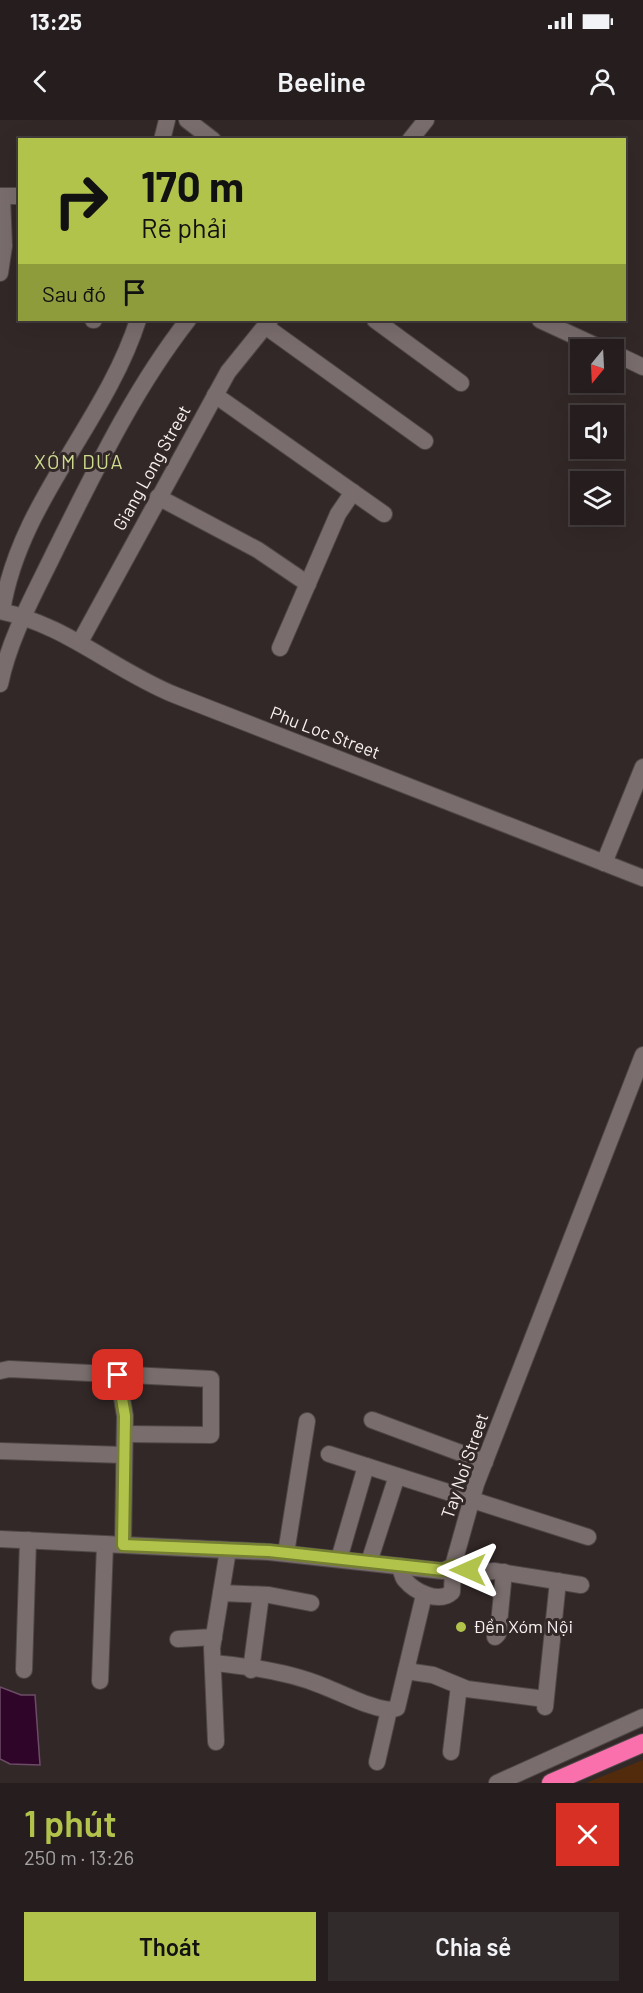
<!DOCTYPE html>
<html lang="vi">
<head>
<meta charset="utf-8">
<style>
	body { margin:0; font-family:Barlow,sans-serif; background:#322b2b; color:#f1f3f6; height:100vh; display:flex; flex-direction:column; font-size:22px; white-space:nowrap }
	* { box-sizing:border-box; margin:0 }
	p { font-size:20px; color:#a4a2a4 }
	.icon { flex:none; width:33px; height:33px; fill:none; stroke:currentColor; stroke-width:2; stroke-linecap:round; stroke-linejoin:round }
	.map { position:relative; height:1663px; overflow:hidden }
	.details { display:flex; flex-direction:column; background:#261e1e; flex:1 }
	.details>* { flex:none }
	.guide { position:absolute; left:18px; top:18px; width:608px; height:183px; border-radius:0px; box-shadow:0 6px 24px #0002,0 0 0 2px #423c3c; background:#b2c34c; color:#111; overflow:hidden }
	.needle { width:39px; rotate:198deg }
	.controls { position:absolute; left:570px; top:219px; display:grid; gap:12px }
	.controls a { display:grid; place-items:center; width:54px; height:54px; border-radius:0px; background:#261e1e; box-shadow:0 6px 24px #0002,0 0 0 2px #423c3c; font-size:30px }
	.pin { position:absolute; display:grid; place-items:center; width:51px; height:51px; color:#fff; margin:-26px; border-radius:12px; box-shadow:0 3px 9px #0006 }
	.me { position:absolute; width:66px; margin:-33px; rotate:270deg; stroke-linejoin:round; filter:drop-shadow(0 0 4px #0008) }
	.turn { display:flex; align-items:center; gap:21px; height:126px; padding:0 24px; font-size:27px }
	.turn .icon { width:78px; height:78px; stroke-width:2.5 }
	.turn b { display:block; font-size:42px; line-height:51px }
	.then { display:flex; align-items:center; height:57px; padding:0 24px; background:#0003; gap:12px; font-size:22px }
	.round { display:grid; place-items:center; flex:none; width:63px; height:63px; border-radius:0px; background:#322b2b }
	.headline { display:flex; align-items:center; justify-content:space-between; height:102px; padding:0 24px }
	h1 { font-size:36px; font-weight:600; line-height:45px; color:#b2c34c }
	.cta { display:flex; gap:12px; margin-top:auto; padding:12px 24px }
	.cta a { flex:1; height:69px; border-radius:0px; background:#b2c34c; color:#111; font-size:24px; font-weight:600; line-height:69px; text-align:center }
	.cta a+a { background:#322b2b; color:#f1f3f6 }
	.status { display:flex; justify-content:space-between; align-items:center; height:42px; padding:0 30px; background:#261e1e; direction:ltr }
	.status svg { height:16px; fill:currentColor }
	header { display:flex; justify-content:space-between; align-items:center; height:78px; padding:0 24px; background:#261e1e; font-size:27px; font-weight:600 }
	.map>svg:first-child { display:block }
	.green { fill:#522b0c }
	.water { fill:#30052a; stroke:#6c4c66; stroke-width:1.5 }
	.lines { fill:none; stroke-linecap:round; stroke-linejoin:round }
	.minor-casing { stroke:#4f4747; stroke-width:18 }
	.highway-casing { stroke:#4f4747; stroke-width:20 }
	.minor { stroke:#7a6d6d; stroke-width:16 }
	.highway { stroke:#f970ac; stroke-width:18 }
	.route-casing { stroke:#747f31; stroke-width:15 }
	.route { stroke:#b2c34c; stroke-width:10 }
	.poi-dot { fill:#b2c34c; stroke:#332828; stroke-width:2 }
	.labels { text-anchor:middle; stroke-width:6; stroke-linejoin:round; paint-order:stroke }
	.street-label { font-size:18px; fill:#f8f1f1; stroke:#332828 }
	.poi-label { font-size:18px; fill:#f8f1f1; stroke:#332828; text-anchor:start }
	.neighbourhood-label { font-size:20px; letter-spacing:1.5px; fill:#cedc8f; stroke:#332828 }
</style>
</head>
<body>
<div class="status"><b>13:25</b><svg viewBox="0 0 49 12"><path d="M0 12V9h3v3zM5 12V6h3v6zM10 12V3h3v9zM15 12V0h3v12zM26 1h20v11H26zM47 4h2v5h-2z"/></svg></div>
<header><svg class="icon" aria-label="back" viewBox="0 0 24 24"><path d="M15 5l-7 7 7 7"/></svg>Beeline<svg class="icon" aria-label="person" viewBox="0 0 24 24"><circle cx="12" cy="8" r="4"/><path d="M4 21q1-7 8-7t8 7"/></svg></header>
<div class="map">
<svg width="643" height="1663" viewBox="0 0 643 1663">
	<rect width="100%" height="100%" fill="#332828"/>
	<path class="green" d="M643 1640V1663H586Z"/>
	<path class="water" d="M0 1567 21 1575H35L40 1645 10 1644 0 1639Z"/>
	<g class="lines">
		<g class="minor-casing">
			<g id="minor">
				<path d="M187 0 213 20"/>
				<path d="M162 20 167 0"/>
				<path d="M410 20 426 0"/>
				<path d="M0 76H20"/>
				<path d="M0 153 4 126 2 76"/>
				<path d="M93 200H94"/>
				<path d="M375 200 461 263"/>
				<path d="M540 200 605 230"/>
				<path d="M265 206 425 321"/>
				<path d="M614 233 643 247"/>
				<path d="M215 275 384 394"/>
				<path d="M158 377 258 430 308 464"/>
				<path d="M0 491C65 504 115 551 175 575L643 758"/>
				<path d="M2 491C19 382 105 303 138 200"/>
				<path d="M80 522 228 252 270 200"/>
				<path d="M280 528 338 394 353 372"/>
				<path d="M0 564C10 516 35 473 56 429 95 351 134 269 188 200"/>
				<path d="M604 743 643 647"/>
				<path d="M0 1251 9 1249 211 1259V1315L125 1314"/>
				<path d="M118 1255 125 1296 123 1425"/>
				<path d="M372 1300 485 1342"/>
				<path d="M0 1331 124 1335"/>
				<path d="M329 1334 588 1417"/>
				<path d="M0 1419 269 1432 443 1451 453 1446 476 1364 643 935"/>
				<path d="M286 1433 307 1301"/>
				<path d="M339 1439 366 1346"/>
				<path d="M369 1442 397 1356"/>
				<path d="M400 1446C401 1450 402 1457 405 1460 415 1472 439 1484 452 1472L453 1446 477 1453 494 1451 581 1465"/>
				<path d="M221 1473 269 1475 311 1483"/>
				<path d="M495 1517 498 1514 504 1452"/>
				<path d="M178 1519 214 1517"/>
				<path d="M213 1543C247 1546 292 1553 323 1566 346 1575 365 1586 389 1590"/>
				<path d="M24 1550 28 1420"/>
				<path d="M251 1550 261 1475"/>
				<path d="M406 1551 433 1555 467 1569 545 1579"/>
				<path d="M100 1561 105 1424"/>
				<path d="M545 1587 558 1461"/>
				<path d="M216 1622 212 1528 228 1430"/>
				<path d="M451 1632 459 1566"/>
				<path d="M377 1642 389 1590 397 1588 424 1475"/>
				<path d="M497 1663 643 1597"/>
			</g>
		</g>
		<g class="highway-casing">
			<path id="highway" d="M551 1663 643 1623"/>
		</g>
		<use href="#minor" class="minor"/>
		<use href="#highway" class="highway"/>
	</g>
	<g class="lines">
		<g class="route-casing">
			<path id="route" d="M118 1255 125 1296 123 1425 269 1431 443 1450 453 1446 468 1450"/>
		</g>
		<use href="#route" class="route"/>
	</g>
	<circle class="poi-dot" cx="461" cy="1507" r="6"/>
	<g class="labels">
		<g class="street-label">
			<text transform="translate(152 348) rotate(-61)" y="6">Giang Long Street</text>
			<text transform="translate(325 613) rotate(21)" y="6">Phu Loc Street</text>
			<text transform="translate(465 1346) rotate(-71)" y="6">Tay Noi Street</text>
		</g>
		<g class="poi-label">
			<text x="473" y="1513">Đền Xóm Nội</text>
		</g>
		<g class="neighbourhood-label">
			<text x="79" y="349">XÓM DƯA</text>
		</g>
	</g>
</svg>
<div class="controls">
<a><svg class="needle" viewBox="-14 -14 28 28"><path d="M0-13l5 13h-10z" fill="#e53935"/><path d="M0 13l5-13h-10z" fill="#a4a2a4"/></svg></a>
<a><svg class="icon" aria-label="sound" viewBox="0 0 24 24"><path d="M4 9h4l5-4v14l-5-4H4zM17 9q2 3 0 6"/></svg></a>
<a><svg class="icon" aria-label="layers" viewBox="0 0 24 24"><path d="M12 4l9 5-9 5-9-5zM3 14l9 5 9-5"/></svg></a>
</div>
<div class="pin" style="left:118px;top:1255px;background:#d93025"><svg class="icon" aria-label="arrive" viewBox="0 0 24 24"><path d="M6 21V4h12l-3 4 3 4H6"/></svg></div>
<svg class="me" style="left:468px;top:1450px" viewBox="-20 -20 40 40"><path d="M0-17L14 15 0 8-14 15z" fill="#b2c34c" stroke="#fff" stroke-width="4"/></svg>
<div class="guide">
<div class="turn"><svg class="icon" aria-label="right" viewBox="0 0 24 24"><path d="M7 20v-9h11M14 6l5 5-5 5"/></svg><div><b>170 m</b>Rẽ phải</div></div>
<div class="then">Sau đó<svg class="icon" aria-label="arrive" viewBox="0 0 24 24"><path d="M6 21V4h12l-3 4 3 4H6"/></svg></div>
</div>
</div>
<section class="details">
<div class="headline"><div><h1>1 phút</h1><p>250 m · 13:26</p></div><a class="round" style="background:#d93025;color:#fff"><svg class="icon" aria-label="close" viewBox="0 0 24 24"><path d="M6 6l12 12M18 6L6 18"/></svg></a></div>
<div class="cta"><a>Thoát</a><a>Chia sẻ</a></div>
</section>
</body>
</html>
